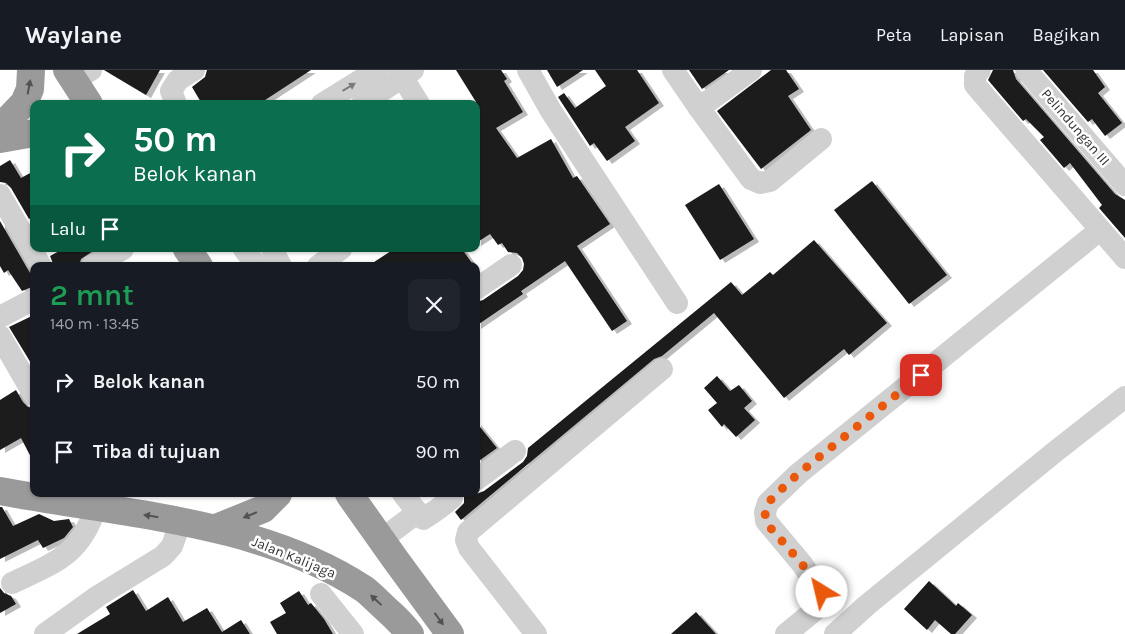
<!DOCTYPE html>
<html lang="id">
<head>
<meta charset="utf-8">
<style>
	body { margin:0; font-family:Karla,sans-serif; background:#20242c; color:#f1f3f6; height:100vh; display:flex; flex-direction:column; font-size:19px; white-space:nowrap }
	* { box-sizing:border-box; margin:0 }
	p { font-size:16px; color:#9ea1a6 }
	.icon { flex:none; width:28px; height:28px; fill:none; stroke:currentColor; stroke-width:2; stroke-linecap:round; stroke-linejoin:round }
	.map { position:relative; flex:1; overflow:hidden }
	.panel { position:absolute; left:30px; top:192px; width:450px; height:235px; display:flex; flex-direction:column; background:#171b24; border-radius:10px; box-shadow:0 1px 4px #0004 }
	.panel>* { flex:none }
	.top-card { position:absolute; left:30px; top:30px; width:450px; height:152px; border-radius:10px; box-shadow:0 1px 4px #0004; background:#0b6e4f; color:#fff; overflow:hidden }
	.pin { position:absolute; display:grid; place-items:center; width:42px; height:42px; color:#fff; margin:-21px; border-radius:10px; box-shadow:0 2px 8px #0006 }
	.me { position:absolute; width:55px; margin:-28px; rotate:324deg; stroke-linejoin:round; filter:drop-shadow(0 0 4px #0008) }
	.turn { display:flex; align-items:center; gap:18px; height:105px; padding:0 20px; font-size:22px }
	.turn .icon { width:65px; height:65px; stroke-width:2.5 }
	.turn b { display:block; font-size:35px; line-height:42px }
	.then { display:flex; align-items:center; height:48px; padding:0 20px; background:#0003; gap:10px; font-size:19px }
	.round { display:grid; place-items:center; flex:none; width:52px; height:52px; border-radius:10px; background:#20242c }
	.headline { display:flex; align-items:center; justify-content:space-between; height:85px; padding:0 20px }
	h1 { font-size:30px; font-weight:600; line-height:38px; color:#1e9e55 }
	ul { padding:0; list-style:none }
	li { display:flex; align-items:center; gap:15px; height:70px; padding:0 20px }
	li div { flex:1 }
	li b { display:block; font-size:19px }
	li em { font-style:normal }
	header { display:flex; align-items:center; gap:30px; box-sizing:border-box; height:70px; padding:0 25px; background:#171b24; border-bottom:1px solid #363941 }
	header strong { font-size:24px }
	nav { display:flex; gap:28px; margin-inline-start:auto; font-size:18px }
	.map>svg:first-child { display:block }
	.building { fill:#1a1a1a; filter:url(#shadow) }
	.lines { fill:none; stroke-linecap:round; stroke-linejoin:round }
	.minor { stroke:#d0d0d0; stroke-width:22 }
	.highway { stroke:#9a9a9a; stroke-width:28 }
	.oneway { fill:#525252 }
	.oneway2 { fill:#7a7a7a }
	.route { stroke:#ea580c; stroke-width:9; stroke-dasharray:0 16.2 }
	.labels { text-anchor:middle; stroke-width:5; stroke-linejoin:round; paint-order:stroke }
	.street-label { font-size:14px; fill:#333; stroke:#fff }
</style>
</head>
<body>
<header>
<strong>Waylane</strong>
<nav><a>Peta</a><a>Lapisan</a><a>Bagikan</a></nav>
</header>
<div class="map">
<svg width="1125" height="564" viewBox="0 0 1125 564">
	<defs>
		<filter id="shadow"><feDropShadow dx="5" dy="3" stdDeviation="0" flood-color="#0004"/></filter>
	</defs>
	<rect width="100%" height="100%" fill="#fff"/>
	<g class="building">
		<path d="M104 0H160L146 25Z"/>
		<path d="M207 0H311L259 34H202L192 17 205 7Z"/>
		<path d="M456 0H501L507 9 504 11 523 42 496 58 517 88 551 69 573 108 577 106 610 154 577 176 627 251 612 261 565 191 521 221 523 224 476 256V232L483 230 518 206 523 200 524 194 522 188 517 183 508 182 502 173 498 175 490 164 476 173V32Z"/>
		<path d="M547 0H583L557 17Z"/>
		<path d="M595 0H637L659 33 625 57 635 71 607 91 594 73 590 76 558 27 564 23 575 38 606 16Z"/>
		<path d="M689 0H729L702 19Z"/>
		<path d="M771 0H786L799 19 788 26 811 60 761 99 717 41Z"/>
		<path d="M993 0H1013L1016 9 1115 124 1125 130V168L1099 138 1102 135 1070 93 1064 98 1040 70 1044 67 1026 49 1023 51 988 10Z"/>
		<path d="M1043 0H1093L1105 17 1098 23 1122 53 1105 66 1092 49 1088 52Z"/>
		<path d="M10 90 21 108 34 101V146L29 149 11 118 6 113 0 112V96Z"/>
		<path d="M872 111 947 205 909 234 834 140Z"/>
		<path d="M719 114 754 169 720 190 685 135Z"/>
		<path d="M0 151 30 203 34 207V216L22 221 8 200 4 203 0 196Z"/>
		<path d="M814 170 887 253 849 285 844 279 784 328 714 243 662 286 654 289 461 450 455 442 464 433V424H476L484 421 523 392 527 386 528 378 731 212 742 225 770 202 773 205Z"/>
		<path d="M63 179H96L81 189 79 196H54L50 186Z"/>
		<path d="M394 179H462L474 196H368Z"/>
		<path d="M34 245V298L9 257Z"/>
		<path d="M717 306 730 321 739 315 752 331 744 338 755 350 736 367 724 354 722 357 708 340 717 333 704 318Z"/>
		<path d="M16 320 23 332 28 337 34 338V393L21 368 0 380V330Z"/>
		<path d="M476 352 497 378 476 393Z"/>
		<path d="M0 437H2L13 456 39 444 54 451 69 449 73 457 64 468 43 478 38 470 0 489Z"/>
		<path d="M929 511 956 536 958 533 972 545 955 564H951L935 550 927 560 904 539Z"/>
		<path d="M0 518 4 523 11 526 16 534 0 543Z"/>
		<path d="M133 520 146 541 168 527 183 552 207 538 222 562 241 550 250 564H77L110 544 106 537Z"/>
		<path d="M299 521 308 535 311 533 324 549 333 564H277L270 552 286 543 280 533Z"/>
		<path d="M696 542 716 564H671Z"/>
	</g>
	<g class="lines">
		<g class="minor">
			<path d="M398 0 419 34"/>
			<path d="M528 0 551 41 677 233"/>
			<path d="M673 0 699 38 751 109 760 113 770 111 821 69"/>
			<path d="M980 0 975 6V15L1125 188"/>
			<path d="M1026 0 1125 115"/>
			<path d="M75 10 91 0"/>
			<path d="M176 34 171 21 178 10 194 0"/>
			<path d="M322 34 377 0"/>
			<path d="M362 34 413 0"/>
			<path d="M699 38 751 0"/>
			<path d="M0 125 41 196"/>
			<path d="M244 179 257 196"/>
			<path d="M272 179 281 196"/>
			<path d="M92 196 123 179"/>
			<path d="M318 196 341 179"/>
			<path d="M476 219 511 195"/>
			<path d="M0 247 34 229"/>
			<path d="M0 266 34 325"/>
			<path d="M476 410 515 381"/>
			<path d="M403 424 423 449 435 441"/>
			<path d="M438 439 452 428"/>
			<path d="M381 470 418 442"/>
			<path d="M12 513C54 493 80 486 96 437"/>
			<path d="M321 524 353 564"/>
			<path d="M45 564 98 526 163 486 172 476 181 451"/>
			<path d="M536 564 469 478 466 470 468 462 662 299"/>
			<path d="M786 564 820 536 823 525 802 494 766 451 765 442 768 433 798 404 1090 168"/>
			<path d="M835 564 867 535 1056 381 1125 327"/>
		</g>
		<g class="highway">
			<path d="M67 0 89 34"/>
			<path d="M0 58 24 33 30 19 31 0"/>
			<path d="M0 69 34 63"/>
			<path d="M187 179 199 196"/>
			<path d="M0 421C120 444 259 450 364 519 372 525 379 533 387 540 395 547 403 555 410 564"/>
			<path d="M349 424 395 489 450 564"/>
			<path d="M216 458 263 439 278 424"/>
		</g>
	</g>
	<defs><path id="oneway-solid" d="M-6-.8H1V-3.2L6.5 0L1 3.2V.8H-6Z" transform="scale(1.25)"/></defs>
	<g class="oneway">
		<use href="#oneway-solid" transform="translate(29 17) rotate(-79)"/>
		<use href="#oneway-solid" transform="translate(250 445) rotate(158)"/>
		<use href="#oneway-solid" transform="translate(151 446) rotate(-171)"/>
		<use href="#oneway-solid" transform="translate(376 530) rotate(-137)"/>
		<use href="#oneway-solid" transform="translate(439 549) rotate(54)"/>
	</g>
	<use class="oneway2" href="#oneway-solid" transform="translate(349 17) rotate(-31)"/>
	<g class="lines">
		<path class="route" d="M822 522 802 494 768 455 765 446 766 438 772 428 798 404 921 305"/>
	</g>
	<g class="labels">
		<g class="street-label">
			<text transform="translate(1076 57) rotate(49)" y="5">Pelindungan III</text>
			<text transform="translate(294 487) rotate(22)" y="5">Jalan Kalijaga</text>
		</g>
	</g>
</svg>
<div class="pin" style="left:921px;top:305px;background:#d93025"><svg class="icon" aria-label="arrive" viewBox="0 0 24 24"><path d="M6 21V4h12l-3 4 3 4H6"/></svg></div>
<svg class="me" style="left:822px;top:522px" viewBox="-20 -20 40 40"><circle r="19" fill="#fff"/><path d="M0-13L10 11 0 6-10 11z" fill="#ea580c"/></svg>
<div class="top-card">
<div class="turn"><svg class="icon" aria-label="right" viewBox="0 0 24 24"><path d="M7 20v-9h11M14 6l5 5-5 5"/></svg><div><b>50 m</b>Belok kanan</div></div>
<div class="then">Lalu<svg class="icon" aria-label="arrive" viewBox="0 0 24 24"><path d="M6 21V4h12l-3 4 3 4H6"/></svg></div>
</div>
<section class="panel">
<div class="headline"><div><h1>2 mnt</h1><p>140 m · 13:45</p></div><a class="round"><svg class="icon" aria-label="close" viewBox="0 0 24 24"><path d="M6 6l12 12M18 6L6 18"/></svg></a></div>
<ul>
<li><svg class="icon" aria-label="right" viewBox="0 0 24 24"><path d="M7 20v-9h11M14 6l5 5-5 5"/></svg><div><b>Belok kanan</b></div><em>50 m</em></li>
<li><svg class="icon" aria-label="arrive" viewBox="0 0 24 24"><path d="M6 21V4h12l-3 4 3 4H6"/></svg><div><b>Tiba di tujuan</b></div><em>90 m</em></li>
</ul>
</section>
</div>
</body>
</html>
